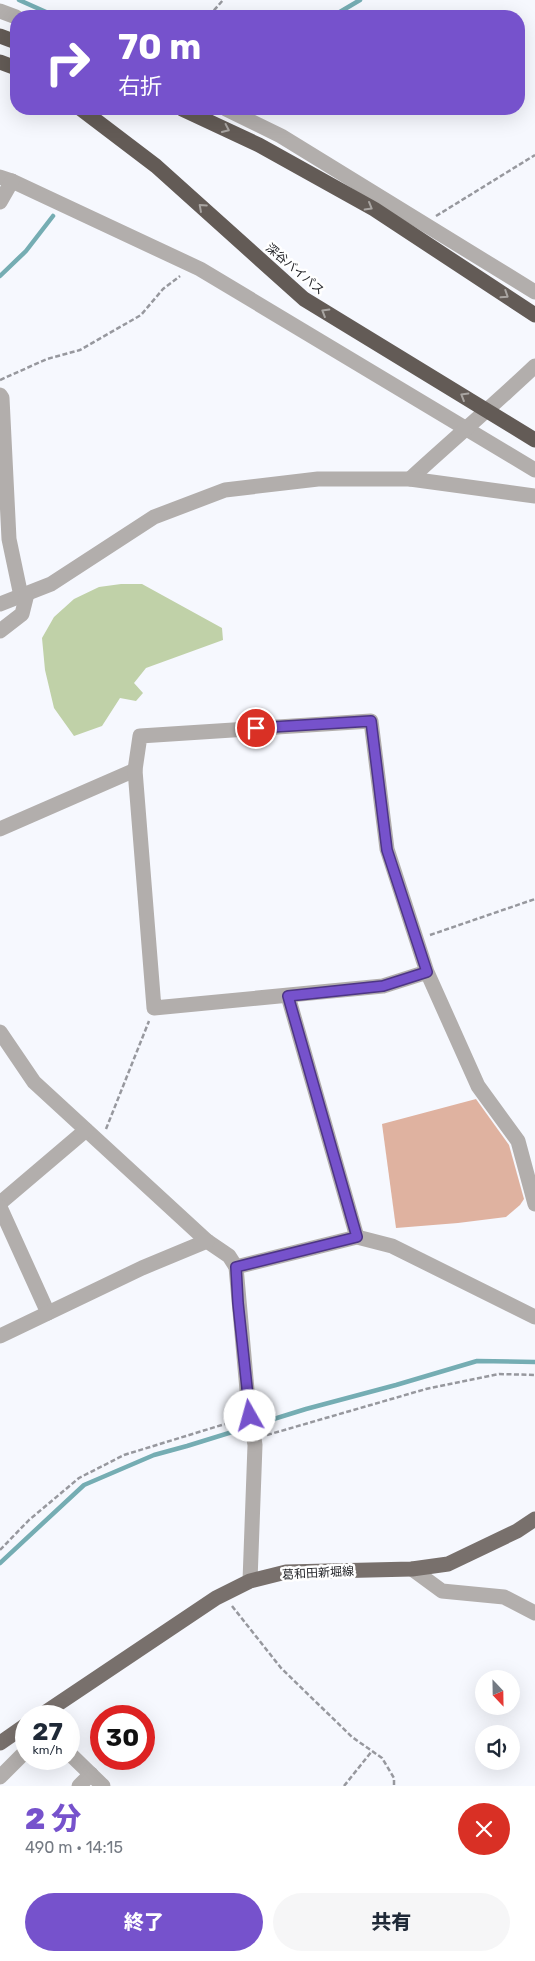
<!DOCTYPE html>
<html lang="ja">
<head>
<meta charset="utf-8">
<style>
	body { margin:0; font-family:Rubik,"Noto Sans JP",sans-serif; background:#f6f6f7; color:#1f2937; height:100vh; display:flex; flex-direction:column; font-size:19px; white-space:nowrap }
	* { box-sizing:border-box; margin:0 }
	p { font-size:16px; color:#747a83 }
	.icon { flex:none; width:28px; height:28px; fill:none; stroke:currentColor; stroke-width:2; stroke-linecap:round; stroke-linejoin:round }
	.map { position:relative; height:1786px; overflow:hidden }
	.sheet { display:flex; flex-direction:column; background:#fff; flex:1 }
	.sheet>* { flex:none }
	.banner { position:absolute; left:10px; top:10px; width:515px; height:105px; border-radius:20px; box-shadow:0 5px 20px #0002; background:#7652cc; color:#fff; overflow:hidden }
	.needle { width:32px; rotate:158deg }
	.fabs { position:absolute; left:475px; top:1670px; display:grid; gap:10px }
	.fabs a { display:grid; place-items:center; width:45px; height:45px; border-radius:50%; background:#fff; box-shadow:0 5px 20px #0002; font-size:25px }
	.speed { position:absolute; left:15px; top:1705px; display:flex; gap:10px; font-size:25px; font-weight:700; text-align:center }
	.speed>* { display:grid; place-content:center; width:65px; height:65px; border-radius:50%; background:#fff; box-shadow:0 5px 20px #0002; line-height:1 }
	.speed small { font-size:12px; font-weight:400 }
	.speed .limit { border:8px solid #d22; background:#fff; color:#111 }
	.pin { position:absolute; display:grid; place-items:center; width:42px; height:42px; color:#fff; margin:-21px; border:2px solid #fff; border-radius:50%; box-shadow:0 1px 5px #0007 }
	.me { position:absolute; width:55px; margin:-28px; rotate:353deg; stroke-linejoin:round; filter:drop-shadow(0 0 4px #0008) }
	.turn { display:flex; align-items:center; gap:18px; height:105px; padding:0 25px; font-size:22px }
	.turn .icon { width:65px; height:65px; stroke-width:2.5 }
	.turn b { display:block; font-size:35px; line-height:42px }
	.round { display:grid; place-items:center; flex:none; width:52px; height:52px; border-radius:26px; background:#f6f6f7 }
	.summary { display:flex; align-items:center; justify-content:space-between; height:85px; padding:0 25px }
	h1 { font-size:30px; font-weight:800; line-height:38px; color:#7652cc }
	.cta { display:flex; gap:10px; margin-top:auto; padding:10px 25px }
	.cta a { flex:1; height:58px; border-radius:30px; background:#7652cc; color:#fff; font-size:20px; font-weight:800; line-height:58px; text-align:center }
	.cta a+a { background:#f6f6f7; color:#1f2937 }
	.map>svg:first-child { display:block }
	.forest { fill:#c0d1a8 }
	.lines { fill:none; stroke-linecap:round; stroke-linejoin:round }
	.stream { stroke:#75adb3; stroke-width:4.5 }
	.building { fill:#dfb2a0 }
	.path { stroke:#97989e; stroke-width:2.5; stroke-dasharray:5 2.5; stroke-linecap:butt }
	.minor { stroke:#b2aeac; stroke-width:15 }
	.major { stroke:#78706c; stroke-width:15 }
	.highway { stroke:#635b56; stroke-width:15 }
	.oneway { stroke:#a9a5a2 }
	.route-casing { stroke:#4d3585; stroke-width:12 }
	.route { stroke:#7652cc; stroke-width:9 }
	.labels { text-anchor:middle; stroke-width:5; stroke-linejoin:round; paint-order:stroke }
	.street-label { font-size:12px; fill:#212226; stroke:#fff }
</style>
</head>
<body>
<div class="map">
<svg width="535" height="1786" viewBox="0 0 535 1786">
	<rect width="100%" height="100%" fill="#f6f8fe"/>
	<path class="forest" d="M121 584H142L222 628 223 640 146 668 134 683 143 693 136 701 120 698 102 726 74 736 54 708 45 670 42 638 54 617 74 599 99 587Z"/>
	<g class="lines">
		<g class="stream">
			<path d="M19 0 55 16"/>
			<path d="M333 16 360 0"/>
			<path d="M0 276 26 251 53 216"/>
			<path d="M0 1563 84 1485 154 1455 187 1446 306 1409 396 1385 477 1361 535 1362"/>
		</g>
	</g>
	<path class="building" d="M476 1099 509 1145 524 1199 520 1205 506 1217 458 1223 396 1228 382 1124Z"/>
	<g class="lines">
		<g class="path">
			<path d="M209 16 223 0"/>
			<path d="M436 216 535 155"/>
			<path d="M0 380 47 359 80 350 141 315 163 289 180 276"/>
			<path d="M430 935 535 899"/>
			<path d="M106 1129 149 1021"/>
			<path d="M267 1435 426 1389 499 1374 535 1375"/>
			<path d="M0 1550 29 1520 79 1478 124 1455 238 1420"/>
			<path d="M232 1606 281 1668 352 1737 382 1758 394 1778V1786"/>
			<path d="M344 1786 372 1751"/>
		</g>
		<g class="minor">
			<path d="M0 11 16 17"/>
			<path d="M226 109 281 136 535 292"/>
			<path d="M0 177 12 181 200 269 535 470"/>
			<path d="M0 202 12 181"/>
			<path d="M0 395 2 398 9 539 21 596"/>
			<path d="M410 479C451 441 494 405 535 366"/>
			<path d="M0 604 51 584 154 517 225 490 318 479H410L535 496"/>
			<path d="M0 631 22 614 27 594"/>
			<path d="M0 829 135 770"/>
			<path d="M427 972 383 986 154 1008 135 770 140 736 371 721 387 849 427 972 478 1086 518 1141 535 1204"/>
			<path d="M288 996 357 1237"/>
			<path d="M0 1032 34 1082 207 1241 229 1256 236 1267 248 1401 255 1445 250 1581"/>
			<path d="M0 1203 86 1130"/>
			<path d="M0 1207 48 1313"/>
			<path d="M236 1267 357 1237 392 1246 535 1317"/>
			<path d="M0 1336 142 1268 207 1241"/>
			<path d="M412 1569 442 1591 504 1597 535 1613"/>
			<path d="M69 1753 103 1786"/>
			<path d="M0 1777 26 1751"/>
			<path d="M79 1786 91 1774"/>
		</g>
		<g class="major">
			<path d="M40 1716 216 1598 250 1581 286 1572 412 1569 448 1564 517 1531 535 1519"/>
			<path d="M0 1743 26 1725"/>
		</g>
		<g class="highway">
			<path d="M0 36 16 42"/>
			<path d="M0 62 16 68"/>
			<path d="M81 109 156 166 304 299 535 440"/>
			<path d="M182 109 259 145 374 209 535 315"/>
		</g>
	</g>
	<defs><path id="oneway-chevron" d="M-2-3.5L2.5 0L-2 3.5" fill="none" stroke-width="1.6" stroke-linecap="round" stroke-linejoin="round" transform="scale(1.25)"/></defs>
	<g class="oneway">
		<use href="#oneway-chevron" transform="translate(226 129) rotate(25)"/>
		<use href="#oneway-chevron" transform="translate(202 207) rotate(-138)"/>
		<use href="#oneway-chevron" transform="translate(369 207) rotate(30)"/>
		<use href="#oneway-chevron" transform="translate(505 295) rotate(33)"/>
		<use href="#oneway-chevron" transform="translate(325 312) rotate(-149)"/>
		<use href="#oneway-chevron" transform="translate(464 396) rotate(-149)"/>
	</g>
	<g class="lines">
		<g class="route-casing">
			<path id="route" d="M250 1416 238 1303 236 1267 357 1237 288 996 383 986 427 972 387 850 371 721 256 728"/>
		</g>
		<use href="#route" class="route"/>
	</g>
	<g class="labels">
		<g class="street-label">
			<text transform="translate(295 269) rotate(40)" y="4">深谷バイパス</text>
			<text transform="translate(318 1573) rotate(-3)" y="4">葛和田新堀線</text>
		</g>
	</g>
</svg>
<div class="fabs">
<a><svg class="needle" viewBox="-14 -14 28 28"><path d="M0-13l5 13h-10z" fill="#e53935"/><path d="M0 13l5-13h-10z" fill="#747a83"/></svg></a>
<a><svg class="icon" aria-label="sound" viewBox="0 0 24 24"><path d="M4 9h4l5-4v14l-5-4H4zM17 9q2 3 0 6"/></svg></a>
</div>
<div class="speed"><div>27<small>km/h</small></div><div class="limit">30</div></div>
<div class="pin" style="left:256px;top:728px;background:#d93025"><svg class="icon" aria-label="arrive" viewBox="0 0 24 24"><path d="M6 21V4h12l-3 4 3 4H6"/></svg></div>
<svg class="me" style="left:250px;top:1416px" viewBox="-20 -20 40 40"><circle r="19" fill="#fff"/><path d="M0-13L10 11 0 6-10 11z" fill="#7652cc"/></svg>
<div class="banner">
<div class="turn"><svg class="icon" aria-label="right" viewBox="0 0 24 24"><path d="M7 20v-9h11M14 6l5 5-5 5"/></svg><div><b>70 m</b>右折</div></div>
</div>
</div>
<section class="sheet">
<div class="summary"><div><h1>2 分</h1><p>490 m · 14:15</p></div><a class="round" style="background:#d93025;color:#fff"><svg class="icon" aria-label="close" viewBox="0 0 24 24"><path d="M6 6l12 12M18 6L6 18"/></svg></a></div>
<div class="cta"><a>終了</a><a>共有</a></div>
</section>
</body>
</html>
